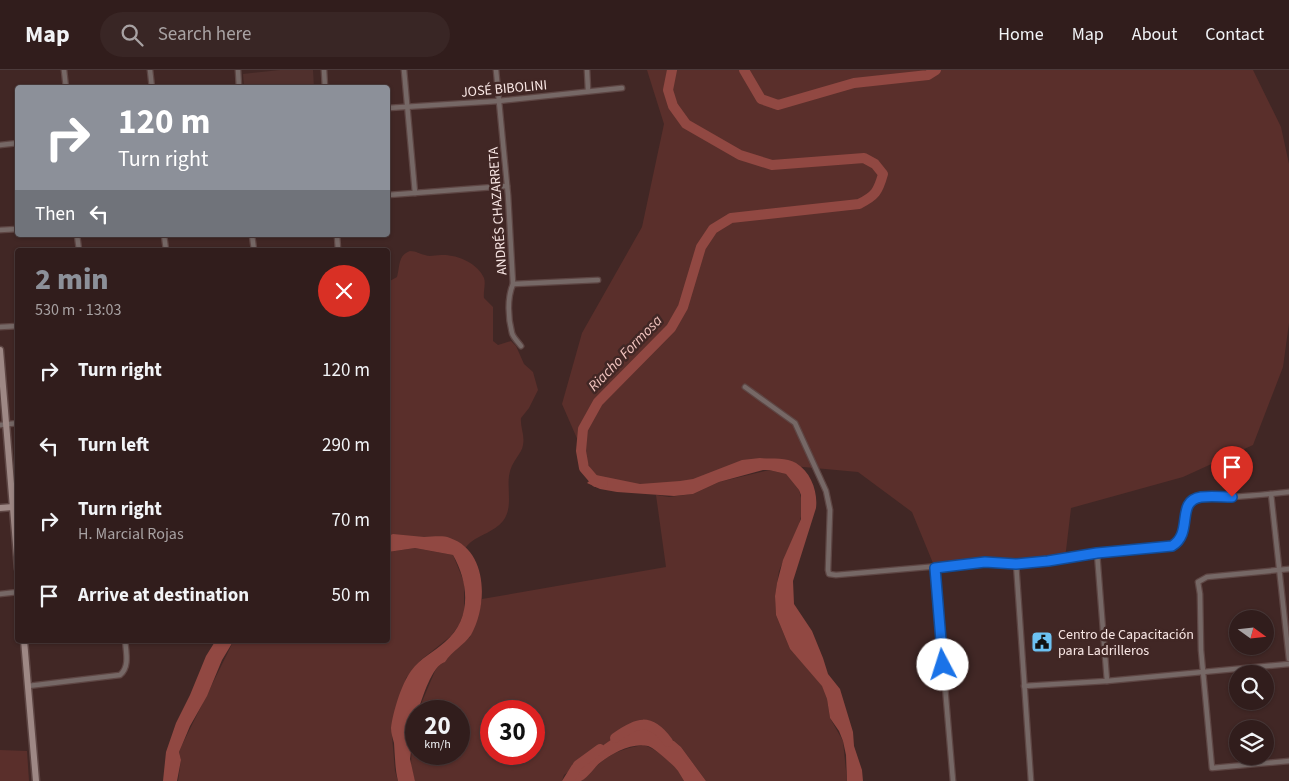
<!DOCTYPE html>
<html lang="en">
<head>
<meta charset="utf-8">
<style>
	body { margin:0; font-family:"Source Sans 3",sans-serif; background:#392625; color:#f1f3f6; height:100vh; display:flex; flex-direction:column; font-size:19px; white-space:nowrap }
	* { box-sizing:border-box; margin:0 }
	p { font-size:16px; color:#a8a2a3 }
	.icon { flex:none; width:28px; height:28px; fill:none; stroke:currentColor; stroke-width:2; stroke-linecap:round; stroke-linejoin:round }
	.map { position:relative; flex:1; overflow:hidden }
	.panel { position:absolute; left:15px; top:178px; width:375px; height:395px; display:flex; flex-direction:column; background:#311d1c; border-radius:5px; box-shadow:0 1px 4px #0004,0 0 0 1px #4c3b3b }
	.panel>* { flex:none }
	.banner { position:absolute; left:15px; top:15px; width:375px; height:152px; border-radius:5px; box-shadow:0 1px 4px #0004,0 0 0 1px #4c3b3b; background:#8c9099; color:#fff; overflow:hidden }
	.needle { width:32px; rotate:105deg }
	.tools { position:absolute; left:1229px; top:540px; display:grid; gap:10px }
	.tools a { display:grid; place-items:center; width:45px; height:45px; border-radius:50%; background:#311d1c; box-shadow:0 1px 4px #0004,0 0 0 1px #4c3b3b; font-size:25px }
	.speed { position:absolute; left:405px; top:630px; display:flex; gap:10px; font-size:25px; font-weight:700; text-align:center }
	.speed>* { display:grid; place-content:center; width:65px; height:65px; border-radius:50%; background:#311d1c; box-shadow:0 1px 4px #0004,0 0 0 1px #4c3b3b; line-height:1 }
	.speed small { font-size:12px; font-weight:400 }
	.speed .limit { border:8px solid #d22; background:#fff; color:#111 }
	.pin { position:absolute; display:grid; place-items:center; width:42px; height:42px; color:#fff; margin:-51px -21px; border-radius:50% 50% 50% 0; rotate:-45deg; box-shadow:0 0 5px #0007 }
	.pin .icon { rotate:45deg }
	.me { position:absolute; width:55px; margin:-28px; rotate:355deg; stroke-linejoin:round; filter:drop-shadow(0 0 4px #0008) }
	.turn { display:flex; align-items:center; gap:18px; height:105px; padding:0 20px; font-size:22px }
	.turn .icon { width:65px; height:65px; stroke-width:2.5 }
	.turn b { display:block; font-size:35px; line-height:42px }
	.then { display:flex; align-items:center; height:48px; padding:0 20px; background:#0003; gap:10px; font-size:19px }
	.round { display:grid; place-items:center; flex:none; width:52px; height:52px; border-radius:26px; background:#392625 }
	.overview { display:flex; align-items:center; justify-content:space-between; height:85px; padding:0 20px }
	h1 { font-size:30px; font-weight:800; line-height:38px; color:#8c9099 }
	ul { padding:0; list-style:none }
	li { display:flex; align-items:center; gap:15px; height:75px; padding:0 20px }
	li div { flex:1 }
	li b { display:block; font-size:19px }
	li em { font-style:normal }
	header { display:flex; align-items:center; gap:30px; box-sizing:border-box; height:70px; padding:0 25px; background:#311d1c; border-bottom:1px solid #4c3b3b }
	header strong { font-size:24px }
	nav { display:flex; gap:28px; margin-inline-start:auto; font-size:18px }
	.search { width:350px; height:45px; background:#392625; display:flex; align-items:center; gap:12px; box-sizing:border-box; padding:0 18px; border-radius:28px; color:#a8a2a3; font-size:19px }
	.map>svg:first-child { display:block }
	.built { fill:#50302d }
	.green { fill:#5a2f2b; fill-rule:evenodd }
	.water { fill:#914842 }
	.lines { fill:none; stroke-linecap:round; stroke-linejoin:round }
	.river { stroke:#914842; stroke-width:10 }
	.street-casing { stroke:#5e4644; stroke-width:7 }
	.secondary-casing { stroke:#5e4644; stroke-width:9 }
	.street { stroke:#766866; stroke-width:4.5 }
	.secondary { stroke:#9e8885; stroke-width:6 }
	.route-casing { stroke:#114b97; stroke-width:12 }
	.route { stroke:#1a73e8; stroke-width:9 }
	.labels { text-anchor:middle; stroke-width:5; stroke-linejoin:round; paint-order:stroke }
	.street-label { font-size:14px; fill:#f9e7e5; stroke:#412725 }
	.poi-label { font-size:14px; fill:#f9e7e5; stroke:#412725; text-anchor:start }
	.water-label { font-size:15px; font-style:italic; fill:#f1c4bf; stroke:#412725 }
</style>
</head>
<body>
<header>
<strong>Map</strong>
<div class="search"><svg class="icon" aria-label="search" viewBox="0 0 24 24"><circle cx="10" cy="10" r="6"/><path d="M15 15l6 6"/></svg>Search here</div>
<nav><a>Home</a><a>Map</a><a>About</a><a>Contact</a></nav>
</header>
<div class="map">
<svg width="1289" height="711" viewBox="0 0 1289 711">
	<rect width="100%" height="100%" fill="#412725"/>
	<path class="built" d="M280 0H313L314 17H244L243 4Z"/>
	<g class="green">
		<path d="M647 0H1253L1281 57 1289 94V253L1283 297 1253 375 1183 407 1071 438 1065 489 985 492 935 498 912 442 858 402 771 394 680 417 596 412 562 334 582 263 642 157 664 54Z"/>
		<path d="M410 181C417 181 419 184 425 185 430 187 435 185 441 185 456 184 478 193 484 208 486 214 483 222 484 228L493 237V271L498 275 511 271 516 276 524 294 533 302 538 320 529 338 521 348C520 357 525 365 523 375 522 384 511 391 509 406 507 420 513 438 503 451 494 462 481 464 471 472 467 475 464 480 460 484L388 474V212L397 207C400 196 398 185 410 181Z"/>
		<path d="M769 400 786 404 799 420 802 432V443L799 454 779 501 775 526 776 545 790 579 822 615 827 629 830 648 843 671 847 711H706L681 677 674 671 666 669 648 654 631 656 564 705 562 711H415L411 696 412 671 416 646V684H459V641H418L435 601 440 593 470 567 478 545 482 529 666 497 656 425 669 427 693 424 719 412ZM491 641H534V684H491Z"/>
		<path d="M415 478 453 485 464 512V542L459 555 451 566 421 590 406 608 392 666 395 701 398 711H178L181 690 179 682 182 675 234 570H388V482Z"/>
		<path d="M643 675C652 676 672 692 678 700 680 704 682 708 684 711H581C602 690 612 680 643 675Z"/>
		<path d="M0 680 27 681 29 711H0Z"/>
	</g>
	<g class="water">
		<path d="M760 388C771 389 786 387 796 393 811 402 818 422 816 438L793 511 794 534 812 561 823 588 828 604 840 619 853 662 854 676 862 700 863 711H847L846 685 843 671 839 661 830 648 827 629 822 616 790 579 776 545 775 526 777 513 783 490 801 449V425L799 420 786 404 769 400H763L719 412 693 424 674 426 617 422 600 419 587 413 596 405 640 414 680 411 693 409 742 390Z"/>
		<path d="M393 464C403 465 414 466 424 467 433 467 442 465 450 468 488 481 488 535 471 565 464 575 452 581 445 592 432 595 422 629 418 641H416L410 689 415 711H398C395 699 395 686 394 673 393 669 391 663 391 658 393 642 401 615 411 601 420 588 434 582 445 572 472 549 469 513 453 485L415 478 388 482V466Z"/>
		<path d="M216 570H234L222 590 207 626 190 656 182 675 179 682 181 690 177 711H163L166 682 176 653 190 625 206 586Z"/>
		<path d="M631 656 656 659 666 669 674 671 681 677 706 711H684C682 708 680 704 678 701 675 696 653 677 648 676 633 672 612 683 601 692 594 697 589 707 581 711 576 711 567 711 562 711L572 695H578L605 674Z"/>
	</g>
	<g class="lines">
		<g class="river">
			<path d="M744 0 761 29 778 35 854 13 928 5 936 0"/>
			<path d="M603 413 596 412 584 398 581 381 583 359 598 332 671 258 683 237 701 177 713 159 731 148 859 134C875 126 878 122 883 104L875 94 864 88 772 95 740 85 686 54 673 36 668 20 672 0"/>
			<path d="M615 668C637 652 650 647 668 672"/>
			<path d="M569 711 578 695 600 679"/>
		</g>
		<g class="street-casing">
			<g id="street">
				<path d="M64 0 66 18"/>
				<path d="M150 0 152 18"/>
				<path d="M238 0 239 18"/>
				<path d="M324 0 325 18"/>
				<path d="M404 0 415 123"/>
				<path d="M496 0 508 125 513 214C507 228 508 248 512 263 513 267 518 272 521 276"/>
				<path d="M587 0 588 20"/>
				<path d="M388 38 499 31 622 18"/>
				<path d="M0 75 18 73"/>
				<path d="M388 125 507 116"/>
				<path d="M0 160 18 159"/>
				<path d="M77 165 79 180"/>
				<path d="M164 165 166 180"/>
				<path d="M252 165 254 180"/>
				<path d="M337 165 338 180"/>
				<path d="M513 214 598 210"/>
				<path d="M0 257 18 256"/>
				<path d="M745 317 795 353 826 421 830 440 828 500 829 504 836 505 985 492 1016 493 1065 489 1097 483 1172 476C1191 465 1179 450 1187 435 1190 431 1195 428 1200 427 1210 425 1221 427 1231 427 1250 426 1270 424 1289 422"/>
				<path d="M0 355 18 353"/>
				<path d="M1271 424 1289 589"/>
				<path d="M1097 483 1107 611"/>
				<path d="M1016 493 1031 711"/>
				<path d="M935 498 953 711"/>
				<path d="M1289 499 1207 507 1198 512 1200 524 1201 580 1212 698 1289 691"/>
				<path d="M0 524 18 522"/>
				<path d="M28 616 120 605C130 597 126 582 125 570"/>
				<path d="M1024 616 1107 611 1289 594"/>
			</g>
		</g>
		<g class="secondary-casing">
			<g id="secondary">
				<path d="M0 280 18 499"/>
				<path d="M0 438 13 437"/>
				<path d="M24 570 36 711"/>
			</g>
		</g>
		<use href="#street" class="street"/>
		<use href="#secondary" class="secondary"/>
	</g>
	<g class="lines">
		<g class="route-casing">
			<path id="route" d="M943 595 935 498 985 492 1016 494 1048 491 1097 483 1172 476C1194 463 1175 431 1201 427 1211 426 1222 427 1232 427"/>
		</g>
		<use href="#route" class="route"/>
	</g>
	<defs>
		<g id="civic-square" transform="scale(1.125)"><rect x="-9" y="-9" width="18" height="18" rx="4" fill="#6dc2f3" stroke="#412725"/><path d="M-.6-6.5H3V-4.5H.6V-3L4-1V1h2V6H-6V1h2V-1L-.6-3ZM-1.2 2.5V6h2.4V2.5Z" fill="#111"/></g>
	</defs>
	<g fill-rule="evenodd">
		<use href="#civic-square" x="1042" y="572"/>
	</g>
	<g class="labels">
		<g class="street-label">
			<text transform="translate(504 18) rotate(-5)" y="5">JOSÉ BIBOLINI</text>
			<text transform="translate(497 141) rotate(-94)" y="5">ANDRÉS CHAZARRETA</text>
		</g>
		<g class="poi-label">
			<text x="1058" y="569">Centro de Capacitación<tspan x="1058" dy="16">para Ladrilleros</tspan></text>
		</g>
		<g class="water-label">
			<text transform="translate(625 283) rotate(-46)" y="5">Riacho Formosa</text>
		</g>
	</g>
</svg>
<div class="tools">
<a><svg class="needle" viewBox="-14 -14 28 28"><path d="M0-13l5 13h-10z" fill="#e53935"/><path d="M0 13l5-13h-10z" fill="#a8a2a3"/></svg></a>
<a><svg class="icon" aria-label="search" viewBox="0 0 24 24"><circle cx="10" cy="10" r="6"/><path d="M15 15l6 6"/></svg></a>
<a><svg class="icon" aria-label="layers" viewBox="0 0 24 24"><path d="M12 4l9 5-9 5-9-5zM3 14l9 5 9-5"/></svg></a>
</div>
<div class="speed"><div>20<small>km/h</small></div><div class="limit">30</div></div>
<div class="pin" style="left:1232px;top:427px;background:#d93025"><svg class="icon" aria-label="arrive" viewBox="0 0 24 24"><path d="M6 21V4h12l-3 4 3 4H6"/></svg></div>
<svg class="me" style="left:943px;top:595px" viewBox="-20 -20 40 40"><circle r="19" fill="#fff"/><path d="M0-13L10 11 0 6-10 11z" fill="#1a73e8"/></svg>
<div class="banner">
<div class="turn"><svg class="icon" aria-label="right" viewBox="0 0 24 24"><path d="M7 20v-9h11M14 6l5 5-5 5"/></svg><div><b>120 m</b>Turn right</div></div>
<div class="then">Then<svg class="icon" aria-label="left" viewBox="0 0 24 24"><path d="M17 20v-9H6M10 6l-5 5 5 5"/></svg></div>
</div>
<section class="panel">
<div class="overview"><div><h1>2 min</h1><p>530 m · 13:03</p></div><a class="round" style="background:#d93025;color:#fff"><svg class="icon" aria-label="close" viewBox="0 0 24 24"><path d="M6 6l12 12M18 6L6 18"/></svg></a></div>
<ul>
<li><svg class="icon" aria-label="right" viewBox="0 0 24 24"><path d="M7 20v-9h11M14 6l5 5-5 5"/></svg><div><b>Turn right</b></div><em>120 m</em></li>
<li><svg class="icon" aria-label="left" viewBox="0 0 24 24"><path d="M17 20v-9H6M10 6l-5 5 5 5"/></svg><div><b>Turn left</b></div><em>290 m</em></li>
<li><svg class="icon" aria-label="right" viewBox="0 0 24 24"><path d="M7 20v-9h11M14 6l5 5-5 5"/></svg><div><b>Turn right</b><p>H. Marcial Rojas</p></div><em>70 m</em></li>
<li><svg class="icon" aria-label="arrive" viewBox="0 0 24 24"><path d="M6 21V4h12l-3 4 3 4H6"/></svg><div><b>Arrive at destination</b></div><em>50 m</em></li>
</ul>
</section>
</div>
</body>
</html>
